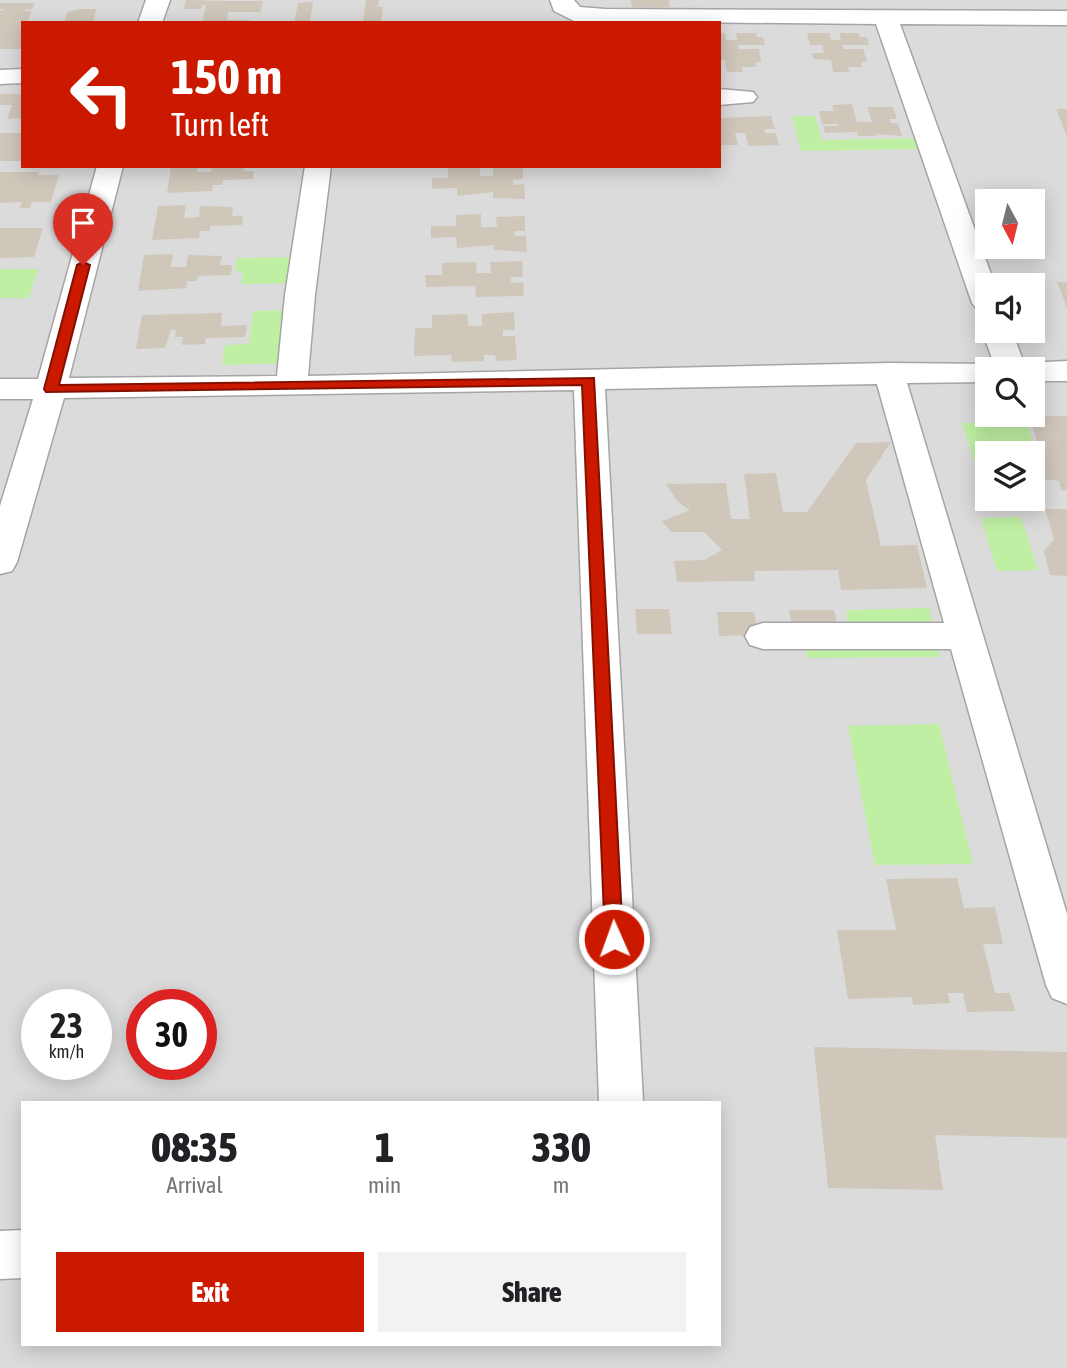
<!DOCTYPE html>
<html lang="en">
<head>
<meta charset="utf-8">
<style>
	body { margin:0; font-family:"Asap Condensed",sans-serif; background:#f2f2f2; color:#202124; height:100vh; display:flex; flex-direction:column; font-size:26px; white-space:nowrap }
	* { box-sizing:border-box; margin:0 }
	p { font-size:23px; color:#757577 }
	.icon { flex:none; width:38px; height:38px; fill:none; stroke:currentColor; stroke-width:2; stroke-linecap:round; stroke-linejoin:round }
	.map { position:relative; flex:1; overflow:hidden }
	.panel { position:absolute; left:21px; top:1101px; width:700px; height:245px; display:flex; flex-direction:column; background:#fff; border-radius:0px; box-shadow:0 4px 18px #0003 }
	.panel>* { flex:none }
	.hud { position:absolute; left:21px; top:21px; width:700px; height:147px; border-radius:0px; box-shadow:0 4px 18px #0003; background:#cb1900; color:#fff; overflow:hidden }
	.needle { width:46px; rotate:173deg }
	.controls { position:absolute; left:975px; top:189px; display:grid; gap:14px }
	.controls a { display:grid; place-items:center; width:70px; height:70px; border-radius:0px; background:#fff; box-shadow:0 4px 18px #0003; font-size:35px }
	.speed { position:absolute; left:21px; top:989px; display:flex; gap:14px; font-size:35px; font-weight:700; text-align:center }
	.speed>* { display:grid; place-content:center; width:91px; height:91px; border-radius:50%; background:#fff; box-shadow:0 4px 18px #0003; line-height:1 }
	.speed small { font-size:18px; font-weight:400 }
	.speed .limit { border:10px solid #d22; background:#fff; color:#111 }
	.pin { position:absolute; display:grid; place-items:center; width:60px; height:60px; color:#fff; margin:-72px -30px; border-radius:50% 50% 50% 0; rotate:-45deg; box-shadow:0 0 7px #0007 }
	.pin .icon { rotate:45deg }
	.me { position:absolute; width:77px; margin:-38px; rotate:358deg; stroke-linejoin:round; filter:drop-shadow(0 0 5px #0008) }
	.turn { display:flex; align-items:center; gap:24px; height:147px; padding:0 35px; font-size:32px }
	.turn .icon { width:91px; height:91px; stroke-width:2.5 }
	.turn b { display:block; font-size:49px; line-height:60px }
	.eta { display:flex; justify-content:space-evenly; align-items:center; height:119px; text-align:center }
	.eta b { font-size:42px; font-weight:800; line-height:49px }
	.primary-button { display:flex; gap:14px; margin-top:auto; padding:14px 35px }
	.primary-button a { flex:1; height:80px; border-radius:0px; background:#cb1900; color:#fff; font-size:28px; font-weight:800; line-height:80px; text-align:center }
	.primary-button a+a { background:#f2f2f2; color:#202124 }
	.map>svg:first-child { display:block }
	.residential { fill:#dcdbdb; fill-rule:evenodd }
	.grass { fill:#bfefa3 }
	.building { fill:#d0c7bb }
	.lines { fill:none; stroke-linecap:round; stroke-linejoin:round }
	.street-casing { stroke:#a5a5a5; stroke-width:3 }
	.street { fill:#fff; fill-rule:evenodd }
	.route { fill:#cb1900; stroke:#841000; stroke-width:2 }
</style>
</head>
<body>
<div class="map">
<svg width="1067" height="1368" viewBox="0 0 1067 1368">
	<rect width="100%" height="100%" fill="#f0ede3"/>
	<path class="residential" d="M0 0H1067V1368H0ZM23 23H719V166H23ZM987 201H1032V247H987ZM987 285H1032V331H987ZM987 369H1032V415H987ZM987 453H1032V499H987ZM37 1004H96V1064H37ZM142 1004H201V1064H142ZM23 1102H719V1344H23Z"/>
	<g class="grass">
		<path d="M792 116H815L822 140 920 138 923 149 801 151Z"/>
		<path d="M290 257 287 283 241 284 243 271H235L237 258Z"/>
		<path d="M0 269H38L29 298H0Z"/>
		<path d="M294 310 289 363 222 365 225 345 249 344 253 311Z"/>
		<path d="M1026 422 1033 442H1024L1028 453H987V472H978L962 423Z"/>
		<path d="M1021 517 1038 570 997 571 981 518Z"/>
		<path d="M929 608 940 657 807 658 803 637H850L846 610Z"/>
		<path d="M939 724 973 864 875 865 848 726Z"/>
	</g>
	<g class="building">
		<path d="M186 0 226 1H263L260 12H228L227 20H250L249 23H202L206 5H202L201 9H184Z"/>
		<path d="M366 0H379L378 7H383L381 23H363Z"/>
		<path d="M631 0H669L670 7H632Z"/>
		<path d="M313 2 310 23H294L298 3Z"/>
		<path d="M0 3H35L32 9 20 11H32L27 23H23V49H0V11L5 9H0Z"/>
		<path d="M80 9H96L93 23H64L67 12Z"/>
		<path d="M719 33H725L726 40H737L736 33H756L757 37H763L765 45H738V49H759L761 62H755L756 67H742L743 72H727L725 60H719Z"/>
		<path d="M807 33H829L831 40H841L839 33H859L860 37H867L869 45H842L843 49H863L867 62H861L862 67H848L849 72H833L831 60 813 59 812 53H824L822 45H810Z"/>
		<path d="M0 94H23V118L7 119 12 105H0Z"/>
		<path d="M852 104 857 122H872L867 107H893L897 119H889L891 123H898L902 136 876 134 877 136H858L857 132 825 133 823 126H839L838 124H822L819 111H834L832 105Z"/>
		<path d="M1056 109H1067V136Z"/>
		<path d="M771 116 775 129H764L765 133H776L779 145 749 146 745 133H735L738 145H719V118Z"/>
		<rect x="0" y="133" width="23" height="28"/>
		<path d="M171 166H198L197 172H211L212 166H244V171H254L253 179 223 180 222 185H213L212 191 167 193Z"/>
		<path d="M493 166H523V179L513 180V185L524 184 525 199 493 198V192L457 196V188L432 189V178H448V167H480V176H493Z"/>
		<path d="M0 172H39L38 175H59L51 202H32L30 208H20L22 202 0 203Z"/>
		<path d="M186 205 184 218 199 217 200 206 233 207 232 216H243L242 225 210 226V231H200L199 238 152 240 158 206Z"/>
		<path d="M481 214V227H497L496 217 525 216V231H514L515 236H526L527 252 494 250V245L457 248 456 237 431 238V226H456V215Z"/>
		<path d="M0 228H43L34 257 0 258Z"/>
		<path d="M173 254 171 267H186L188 255 222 256 220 265H232L231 275 198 276 197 281H187L186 288 138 291 144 255Z"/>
		<path d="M522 261 523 277H511V283L523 282 524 296 476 297 475 286 426 287 425 275H442V263L476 262 477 273H491L490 262Z"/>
		<path d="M1057 282H1067V308Z"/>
		<path d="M514 312 515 330H503V336H515L517 360 496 361 495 355H484V361L452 362 451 355 414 356 415 328H432V315L467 314 468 326H482V314Z"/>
		<path d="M222 313 221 326 247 325 245 337 206 338 205 344 182 345 183 337H175L176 330H171L165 348 136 349 142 315Z"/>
		<path d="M1029 416H1067V490H1061L1059 481 1032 478V460H1035L1031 445H1038Z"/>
		<path d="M891 442 866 480 881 546 917 545 927 588 841 590 838 570 754 571 755 581 677 582 674 561 704 560 722 550 704 532H671L662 521 690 510 678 502 666 484 726 483 731 519H750L744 474 776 473 783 512H807L856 443Z"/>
		<path d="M1045 509H1067V576L1050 575 1044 551 1054 539Z"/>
		<path d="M635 609H669L672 634H637Z"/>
		<path d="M789 610H834L837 624 792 630Z"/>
		<path d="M717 612H754L758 635 719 636Z"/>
		<path d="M957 878 964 908 995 907 1003 944H983L995 993H1010L1015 1011 967 1012 963 993H948L950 1003 913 1005 912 997 848 999 837 930H896L886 879Z"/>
		<path d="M814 1047 1067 1052V1138L935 1135 943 1190 828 1188Z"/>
	</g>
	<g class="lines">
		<g class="street-casing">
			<g id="street">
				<path d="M146 0H170L162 23H138Z"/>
				<path d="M550 0H574L580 7 605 9 1067 11V25L900 24 995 285H987V312L977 309 972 303 876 24 574 21 554 11Z"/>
				<path d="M23 69V83L0 84V70Z"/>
				<path d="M719 89 753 92 757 97 753 102 719 105Z"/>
				<path d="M97 166H123L69 378 277 376 285 295 305 166H331L315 295 308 376 889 363 994 364 982 331 987 324V331H1012L1024 363 1067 361V381H1032V369H987V382L907 383 1067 914V1004L1052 998 1046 985 951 649H763L750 645 745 636 750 627 763 623H944L877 384 605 389 643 1102H599L574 390 64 398 17 562 12 571 0 574V506L33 399H0V379H38Z"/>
				<path d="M23 1230V1278L0 1279V1231Z"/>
			</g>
		</g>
		<use href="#street" class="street"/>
	</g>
	<path class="route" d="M83 262 90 265 59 385 594 378 623 939 621 945 614 947 608 945 605 939 582 385 46 392 44 389 77 265Z"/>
</svg>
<div class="controls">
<a><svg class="needle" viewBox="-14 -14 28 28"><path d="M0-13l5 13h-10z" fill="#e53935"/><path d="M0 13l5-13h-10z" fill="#757577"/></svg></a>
<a><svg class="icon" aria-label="sound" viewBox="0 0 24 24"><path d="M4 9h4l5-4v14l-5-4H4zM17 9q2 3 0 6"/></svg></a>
<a><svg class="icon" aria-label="search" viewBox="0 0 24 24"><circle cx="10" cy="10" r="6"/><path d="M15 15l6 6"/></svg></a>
<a><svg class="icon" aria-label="layers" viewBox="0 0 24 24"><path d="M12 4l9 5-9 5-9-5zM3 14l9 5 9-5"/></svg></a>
</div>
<div class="speed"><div>23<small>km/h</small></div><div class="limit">30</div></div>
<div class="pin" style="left:83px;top:265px;background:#d93025"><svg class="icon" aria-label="arrive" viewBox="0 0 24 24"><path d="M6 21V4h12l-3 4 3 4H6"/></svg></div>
<svg class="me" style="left:614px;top:939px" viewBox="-20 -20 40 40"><circle r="17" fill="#cb1900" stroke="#fff" stroke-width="3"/><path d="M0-11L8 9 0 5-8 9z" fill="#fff"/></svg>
<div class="hud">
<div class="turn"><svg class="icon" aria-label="left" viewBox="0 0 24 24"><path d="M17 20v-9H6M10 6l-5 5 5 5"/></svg><div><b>150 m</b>Turn left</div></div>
</div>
<section class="panel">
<div class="eta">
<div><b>08:35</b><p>Arrival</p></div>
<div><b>1</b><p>min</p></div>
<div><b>330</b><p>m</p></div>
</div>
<div class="primary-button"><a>Exit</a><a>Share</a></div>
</section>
</div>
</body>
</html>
